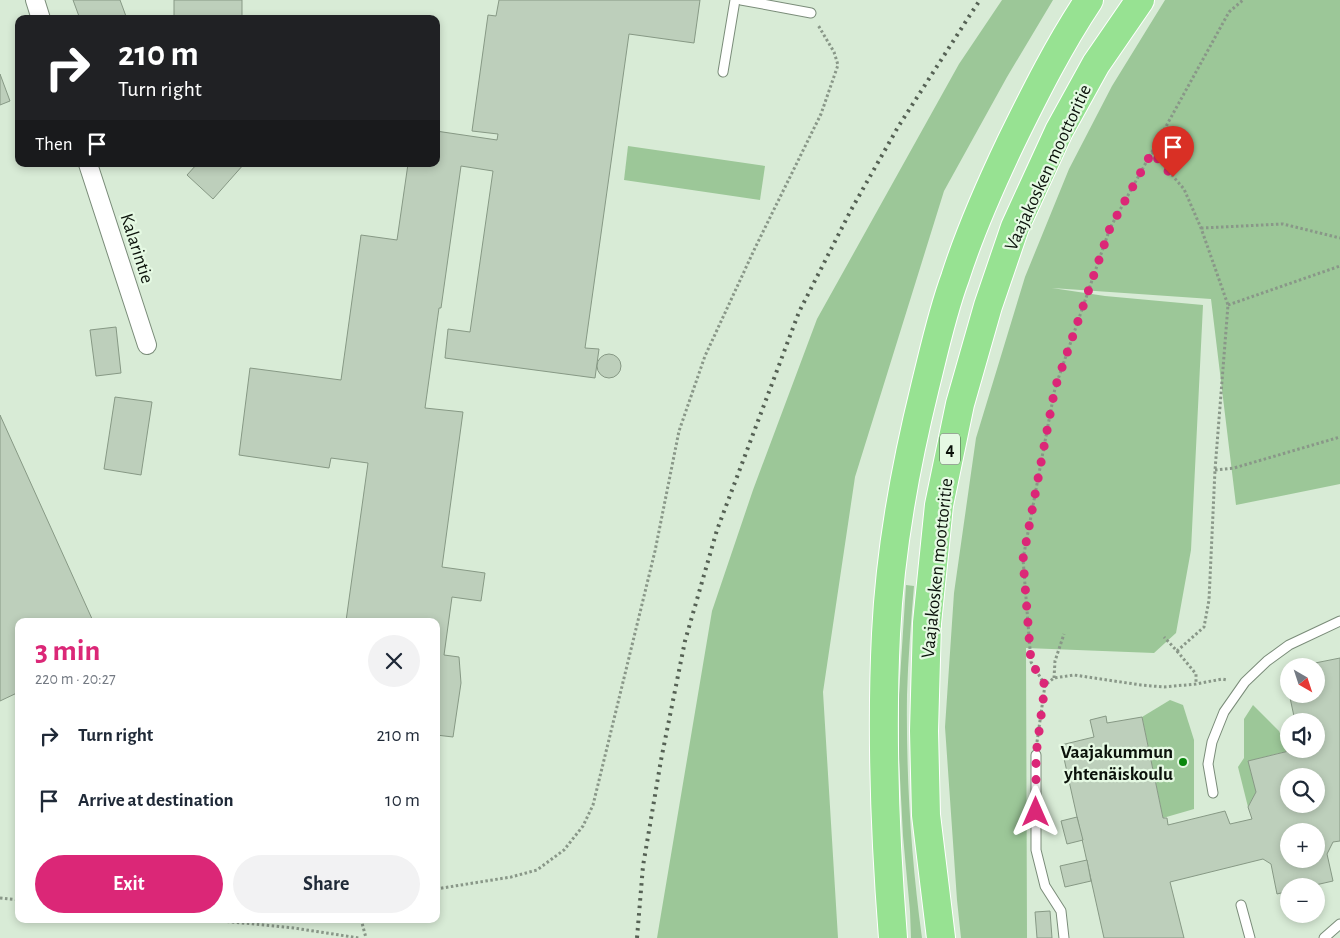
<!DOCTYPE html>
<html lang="en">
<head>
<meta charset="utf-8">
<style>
	body { margin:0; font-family:"Alegreya Sans",sans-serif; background:#f2f2f3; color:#1f2937; height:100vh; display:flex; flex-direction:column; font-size:19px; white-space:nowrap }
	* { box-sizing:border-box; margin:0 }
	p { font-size:16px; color:#747a83 }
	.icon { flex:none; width:28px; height:28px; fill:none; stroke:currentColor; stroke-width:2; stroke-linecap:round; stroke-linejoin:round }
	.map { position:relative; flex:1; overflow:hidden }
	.sheet { position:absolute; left:15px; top:618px; width:425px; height:305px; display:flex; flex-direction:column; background:#fff; border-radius:10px; box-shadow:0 2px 8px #0003 }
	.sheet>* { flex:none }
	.top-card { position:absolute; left:15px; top:15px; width:425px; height:152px; border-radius:10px; box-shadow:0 2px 8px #0003; background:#202124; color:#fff; overflow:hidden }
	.needle { width:32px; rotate:141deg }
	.buttons { position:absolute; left:1280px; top:658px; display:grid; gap:10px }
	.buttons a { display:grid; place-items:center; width:45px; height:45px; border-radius:50%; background:#fff; box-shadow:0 2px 8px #0003; font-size:25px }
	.pin { position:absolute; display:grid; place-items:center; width:42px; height:42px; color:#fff; margin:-51px -21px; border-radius:50% 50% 50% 0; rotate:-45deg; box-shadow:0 0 5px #0007 }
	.pin .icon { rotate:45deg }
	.me { position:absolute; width:55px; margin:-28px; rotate:0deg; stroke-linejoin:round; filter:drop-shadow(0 0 4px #0008) }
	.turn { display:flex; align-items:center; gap:18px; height:105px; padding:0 20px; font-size:22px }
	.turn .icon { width:65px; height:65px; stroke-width:2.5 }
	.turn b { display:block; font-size:35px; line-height:42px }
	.then { display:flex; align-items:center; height:48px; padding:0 20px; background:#0003; gap:10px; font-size:19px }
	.round { display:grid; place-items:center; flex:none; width:52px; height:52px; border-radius:26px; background:#f2f2f3 }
	.headline { display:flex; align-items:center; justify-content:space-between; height:85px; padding:0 20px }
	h1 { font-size:30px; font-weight:700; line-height:38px; color:#db2777 }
	.cta { display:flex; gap:10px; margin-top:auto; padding:10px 20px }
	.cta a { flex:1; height:58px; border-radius:30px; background:#db2777; color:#fff; font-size:20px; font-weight:700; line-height:58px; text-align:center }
	.cta a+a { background:#f2f2f3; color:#1f2937 }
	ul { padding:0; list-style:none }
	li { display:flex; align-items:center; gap:15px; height:65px; padding:0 20px }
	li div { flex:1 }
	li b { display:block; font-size:19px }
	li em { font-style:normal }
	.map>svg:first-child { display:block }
	.green { fill:#9cc798 }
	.building { fill:#bdcfbb; stroke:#879985; fill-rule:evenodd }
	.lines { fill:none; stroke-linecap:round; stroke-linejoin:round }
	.lane-casing { stroke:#7a8c79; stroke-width:11 }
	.street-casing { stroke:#7a8c79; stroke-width:20 }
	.highway-casing { stroke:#fff; stroke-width:30 }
	.path { stroke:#899788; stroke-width:3; stroke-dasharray:2.5 2.5; stroke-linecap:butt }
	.lane { stroke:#fff; stroke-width:9 }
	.street { stroke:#fff; stroke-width:18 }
	.highway { stroke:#97e292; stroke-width:28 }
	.rail { stroke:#556154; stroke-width:4; stroke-dasharray:2.5 5; stroke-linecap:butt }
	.route { stroke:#db2777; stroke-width:9; stroke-dasharray:0 16.2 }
	.poi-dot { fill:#09880c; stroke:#e5f9e3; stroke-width:2 }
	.labels { text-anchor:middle; stroke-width:4.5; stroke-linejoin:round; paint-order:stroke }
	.shield { fill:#e5f9e3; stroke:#4c574c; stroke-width:1 }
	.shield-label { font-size:18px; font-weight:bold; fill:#0b120b }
	.street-label { font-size:19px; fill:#0b120b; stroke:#e5f9e3 }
	.poi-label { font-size:19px; font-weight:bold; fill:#0b120b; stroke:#e5f9e3; text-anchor:end }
</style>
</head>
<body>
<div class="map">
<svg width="1340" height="938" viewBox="0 0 1340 938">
	<rect width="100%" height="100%" fill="#d8ebd6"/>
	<g class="green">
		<path d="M1002 0H1053L1007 77 944 191 855 477 823 692 838 938H657L712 611 753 490 817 319 959 64Z"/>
		<path d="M1165 0H1340V484L1236 505 1211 299 1052 288 1105 296 1203 305 1191 550 1176 633 1154 653 1026 648 1027 938H961L957 900 945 727 954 593 976 438 1025 277 1069 169 1112 86Z"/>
		<path d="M628 146 765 166 760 200 624 180Z"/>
		<path d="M906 585 914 586C911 622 908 659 907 695 906 776 911 858 922 938H911L910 911 903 836 899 759V694Z"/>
		<path d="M1170 700 1183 705 1194 740V809L1163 818 1142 717Z"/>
		<path d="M1253 705 1279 731 1288 751 1249 761 1256 792 1248 807 1238 767 1244 758V719Z"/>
	</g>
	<g class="building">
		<path d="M73 0H120L127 19H80Z"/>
		<rect x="174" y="0" width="68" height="19"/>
		<path d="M499 0H700L694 43 629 34 585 348 599 349 595 378 445 358 448 329 470 332 493 171 461 166 441 308H439L425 408 463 412 442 567 485 573 481 601 452 597 444 655 459 657 461 683 453 737 436 735V621H346L368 463 331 458 329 468 239 455 250 368 341 380 361 235 397 240 408 164H436V131L497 140 498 134 472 131 488 15 496 16Z"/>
		<path d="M0 74 10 101 0 105Z"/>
		<path d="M197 164H244L213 199 187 175Z"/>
		<path d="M116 327 121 373 96 376 90 330Z"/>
		<circle cx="609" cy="366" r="12"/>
		<path d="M115 397 152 402 141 475 104 469Z"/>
		<path d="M0 415 93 621H19V692L0 701Z"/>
		<path d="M1340 658V841L1333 842 1327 854 1333 881 1311 886H1289V891L1277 894 1271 864 1263 859 1170 882 1184 938H1104L1061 745 1094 737 1090 720 1106 716 1107 723 1142 717 1163 818H1167L1168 825 1225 811 1230 824 1252 819 1248 807 1256 792 1248 761 1297 749H1316V721H1295L1284 670 1289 669V694H1316V666H1300ZM1289 776H1316V804H1289ZM1289 831H1316V859H1289Z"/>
		<path d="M1077 817 1083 840 1067 844 1061 821Z"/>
		<path d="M1087 860 1091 881 1065 887 1060 866Z"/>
		<path d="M1050 911 1052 938H1037L1035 912Z"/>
	</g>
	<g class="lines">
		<g class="lane-casing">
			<g id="lane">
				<path d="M741 0 811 13"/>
				<path d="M723 72 735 0"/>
				<path d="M1036 755V850L1045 886 1061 911 1064 938"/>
				<path d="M1213 793 1208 764 1212 742 1224 712 1245 682 1267 661 1289 645 1340 621"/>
				<path d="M1241 905 1250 938"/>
				<path d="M1324 938 1340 924"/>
			</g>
		</g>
		<g class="street-casing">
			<g id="street">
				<path d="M35 0 41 19"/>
				<path d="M88 164 147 345"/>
			</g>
		</g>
		<g class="highway-casing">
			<g id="highway">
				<path d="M893 938C885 837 881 735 886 634 890 550 905 468 925 387 934 351 942 313 955 278 970 231 990 186 1011 142 1035 93 1059 45 1089 0"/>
				<path d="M941 938 926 815 924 731 927 623 939 505 960 404 988 306 1015 227 1059 131 1096 64 1140 0"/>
			</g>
		</g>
		<g class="path">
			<path d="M1152 152 1184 189 1201 228 1228 305 1215 470 1209 600 1204 627 1177 651 1164 637"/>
			<path d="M1201 228 1283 224 1340 238"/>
			<path d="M1228 305 1340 266"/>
			<path d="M1215 470 1234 468 1340 437"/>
			<path d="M1177 651 1196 674V683"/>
			<path d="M1054 678 1055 661 1064 634"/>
			<path d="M1045 685 1031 662 1023 559 1055 388 1110 228 1229 12 1243 0"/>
			<path d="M1037 742 1045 685 1054 678 1074 675 1141 685 1164 687 1196 684 1222 679 1227 680"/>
			<path d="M436 889 511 877 537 870 564 850 583 826 593 805 655 551 679 431 705 356 755 248 821 114 838 65 834 52 818 25"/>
			<path d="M0 898 19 900"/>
			<path d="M202 919 294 928 359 938"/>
			<path d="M361 919 366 938"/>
		</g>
		<use href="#lane" class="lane"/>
		<use href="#street" class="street"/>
		<use href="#highway" class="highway"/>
		<path class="rail" d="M637 938 643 866 661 760 685 641 717 530 799 312 851 210 898 127 970 15 980 0"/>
	</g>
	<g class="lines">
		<path class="route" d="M1036 812V755L1045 685 1031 662 1023 559 1055 388 1110 228 1152 152 1173 177"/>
	</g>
	<circle class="poi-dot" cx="1183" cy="762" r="5"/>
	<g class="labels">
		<rect class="shield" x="940" y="433.5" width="20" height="31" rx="4"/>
		<g class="shield-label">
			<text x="950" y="455">4</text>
		</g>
		<g class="street-label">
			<text transform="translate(1047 167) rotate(-65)" y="7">Vaajakosken moottoritie</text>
			<text transform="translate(138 248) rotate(72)" y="7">Kalarintie</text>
			<text transform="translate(936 568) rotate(-84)" y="7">Vaajakosken moottoritie</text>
		</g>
		<g class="poi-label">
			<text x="1173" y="758">Vaajakummun<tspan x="1173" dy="22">yhtenäiskoulu</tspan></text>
		</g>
	</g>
</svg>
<div class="buttons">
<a><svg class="needle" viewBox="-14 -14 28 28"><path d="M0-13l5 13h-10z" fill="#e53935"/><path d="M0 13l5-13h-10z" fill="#747a83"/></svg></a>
<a><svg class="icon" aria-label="sound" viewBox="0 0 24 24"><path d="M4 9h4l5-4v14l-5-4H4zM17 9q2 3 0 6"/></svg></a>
<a><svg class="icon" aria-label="search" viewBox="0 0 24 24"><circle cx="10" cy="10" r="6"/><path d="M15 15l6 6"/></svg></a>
<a>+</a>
<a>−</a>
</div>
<div class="pin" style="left:1173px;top:177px;background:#d93025"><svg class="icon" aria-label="arrive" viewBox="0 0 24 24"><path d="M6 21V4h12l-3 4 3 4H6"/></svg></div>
<svg class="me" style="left:1036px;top:812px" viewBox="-20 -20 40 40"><path d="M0-17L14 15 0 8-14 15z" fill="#db2777" stroke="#fff" stroke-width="4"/></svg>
<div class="top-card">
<div class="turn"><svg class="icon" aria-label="right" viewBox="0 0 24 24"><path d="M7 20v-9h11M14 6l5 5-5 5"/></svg><div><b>210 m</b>Turn right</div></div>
<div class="then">Then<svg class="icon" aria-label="arrive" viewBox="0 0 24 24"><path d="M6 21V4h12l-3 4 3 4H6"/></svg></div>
</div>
<section class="sheet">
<div class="headline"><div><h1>3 min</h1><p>220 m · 20:27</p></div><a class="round"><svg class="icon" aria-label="close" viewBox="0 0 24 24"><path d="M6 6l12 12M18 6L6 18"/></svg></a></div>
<ul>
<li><svg class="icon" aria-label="right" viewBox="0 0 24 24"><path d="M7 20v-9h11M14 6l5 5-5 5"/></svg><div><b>Turn right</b></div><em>210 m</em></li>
<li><svg class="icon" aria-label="arrive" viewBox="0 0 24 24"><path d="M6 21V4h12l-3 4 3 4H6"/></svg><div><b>Arrive at destination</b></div><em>10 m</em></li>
</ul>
<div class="cta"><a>Exit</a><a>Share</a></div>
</section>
</div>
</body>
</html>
